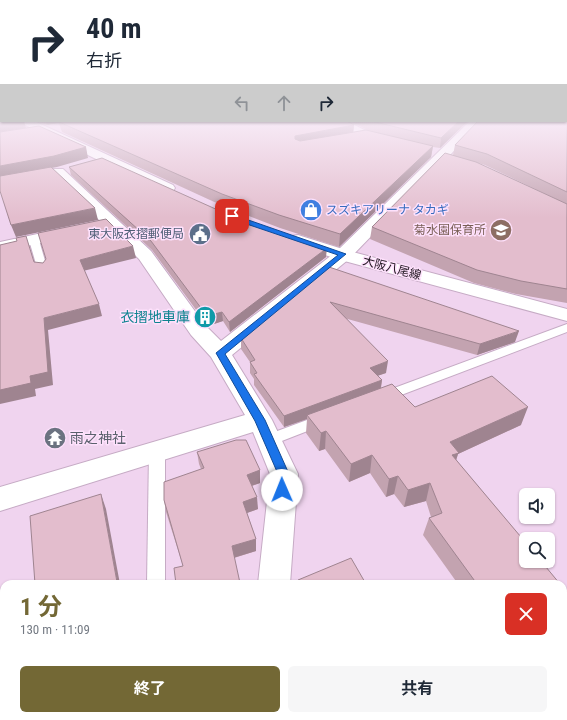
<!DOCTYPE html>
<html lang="ja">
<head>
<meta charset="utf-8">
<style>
	body { margin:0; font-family:"Roboto Condensed","Noto Sans JP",sans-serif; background:#f6f6f7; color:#1f2937; height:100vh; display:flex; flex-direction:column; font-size:15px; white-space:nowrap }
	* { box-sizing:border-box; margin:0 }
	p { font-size:13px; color:#747a83 }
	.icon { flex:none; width:22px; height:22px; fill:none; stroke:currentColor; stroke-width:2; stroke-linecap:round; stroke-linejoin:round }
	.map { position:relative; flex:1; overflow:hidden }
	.drawer { position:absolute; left:0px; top:580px; width:567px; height:140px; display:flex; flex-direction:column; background:#fff; border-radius:12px 12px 0 0; box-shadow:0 1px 3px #0004 }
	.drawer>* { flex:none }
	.hud { position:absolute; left:0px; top:0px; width:567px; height:122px; box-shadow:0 1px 3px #0004; background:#fff; color:#1f2937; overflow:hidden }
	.fabs { position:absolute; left:519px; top:488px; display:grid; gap:8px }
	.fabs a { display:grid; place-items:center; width:36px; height:36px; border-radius:6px; background:#fff; box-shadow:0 1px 3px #0004; font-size:20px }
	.pin { position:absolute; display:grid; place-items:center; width:34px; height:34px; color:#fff; margin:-17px; border-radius:8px; box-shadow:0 2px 6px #0006 }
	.me { position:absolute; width:44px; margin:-22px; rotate:359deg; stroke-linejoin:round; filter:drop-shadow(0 0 3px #0008) }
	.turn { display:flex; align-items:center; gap:14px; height:84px; padding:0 20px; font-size:18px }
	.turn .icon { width:52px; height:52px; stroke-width:2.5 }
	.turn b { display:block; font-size:28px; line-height:34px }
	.lanes { display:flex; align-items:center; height:38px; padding:0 20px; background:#0003; justify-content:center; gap:20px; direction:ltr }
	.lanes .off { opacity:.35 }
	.round { display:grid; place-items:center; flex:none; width:42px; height:42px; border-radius:6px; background:#f6f6f7 }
	.headline { display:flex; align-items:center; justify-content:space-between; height:68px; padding:0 20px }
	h1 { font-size:24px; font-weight:700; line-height:30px; color:#736835 }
	.primary-button { display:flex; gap:8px; margin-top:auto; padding:8px 20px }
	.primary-button a { flex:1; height:46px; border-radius:6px; background:#736835; color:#fff; font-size:16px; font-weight:700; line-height:46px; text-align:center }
	.primary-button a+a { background:#f6f6f7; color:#1f2937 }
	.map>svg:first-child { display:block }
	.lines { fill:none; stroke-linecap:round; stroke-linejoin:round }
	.lane-casing { stroke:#c6abc5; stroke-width:2 }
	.street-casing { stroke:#c6abc5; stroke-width:2 }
	.secondary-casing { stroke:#c6abc5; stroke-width:2 }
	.lane { fill:#fff; fill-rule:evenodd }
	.street { fill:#fff; fill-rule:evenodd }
	.secondary { fill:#fff; fill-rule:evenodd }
	.wall { fill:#c3a3b0; fill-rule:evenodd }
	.shaded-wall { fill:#9f8490 }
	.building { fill:#e3bdcd; stroke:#9f8490 }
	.route { fill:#1a73e8; stroke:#114b97 }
	.labels { text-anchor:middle; stroke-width:3; stroke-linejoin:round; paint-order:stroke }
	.far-shop-label { font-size:12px; fill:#366cbe; stroke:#fee1fc; text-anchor:start }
	.far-education-label { font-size:12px; fill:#785e54; stroke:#fee1fc; text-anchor:end }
	.far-service-label { font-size:12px; fill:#4e5e75; stroke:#fee1fc; text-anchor:end }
	.far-street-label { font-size:12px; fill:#201620; stroke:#fee1fc }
	.culture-label { font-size:14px; fill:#0d838f; stroke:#fee1fc; text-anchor:end }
	.worship-label { font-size:14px; fill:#5b616d; stroke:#fee1fc; text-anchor:start }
</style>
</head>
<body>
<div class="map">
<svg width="567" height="720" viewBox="0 0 567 720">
	<rect width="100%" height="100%" fill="#f0d4ef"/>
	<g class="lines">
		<g class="lane-casing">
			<g id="lane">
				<path d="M34 237 39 240 48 271 47 273H39L38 271 29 240Z"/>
				<path d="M567 324V332L388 400 383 402 378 400 376 397 378 394Z"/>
				<path d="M323 414 328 415 330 419 328 423 269 446 264 444 261 440 264 436Z"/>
				<path d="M157 446 162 448 165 452V584H147L149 452 152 448Z"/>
				<rect x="146" y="716" width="22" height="4"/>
			</g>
		</g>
		<g class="street-casing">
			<g id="street">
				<path d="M332 121H347L368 132 390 137 392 140 386 144 360 138Z"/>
				<path d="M470 121H483L349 259 232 355 272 420 298 474 290 584H258L270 474 253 432 0 511V487L245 415 211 357 191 335 139 259 53 175 51 172 53 169H63L151 251 205 325 221 341 337 251Z"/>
				<path d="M70 227 76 229 78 232 76 235 0 252V242Z"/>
				<path d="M287 716H325L326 720H288Z"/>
			</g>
		</g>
		<g class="secondary-casing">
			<g id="secondary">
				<path d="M19 121H34L173 185 175 188 173 191H163L21 123Z"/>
				<path d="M298 235 349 251 567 309V321L337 259 292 244 290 240 292 236Z"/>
			</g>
		</g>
		<use href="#lane" class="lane"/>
		<use href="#street" class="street"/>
		<use href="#secondary" class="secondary"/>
	</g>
	<g class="wall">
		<path d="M567 117V303L516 294 474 283 370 239 372 227 453 155 455 145 566 121ZM465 159 485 165 535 189Z"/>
		<path d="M37 121H347L354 125 353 133 396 138 369 131 350 121H468L440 148 433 147 431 157 339 247 280 228 223 206 62 132 59 123 47 125Z"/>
		<path d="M69 167 220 211 326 257 230 332 223 321 208 326 152 250 71 175Z"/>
		<path d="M329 267 515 342 477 355 344 318 386 373 377 376 382 380 381 388 415 407 521 425 458 454 456 460 560 584H458L423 535 429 518 431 517 426 501 404 507 394 494 386 497 370 473 349 482 325 449 319 451 306 433 307 419 284 427 254 385V379L250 373V362L241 349V338Z"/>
		<path d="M197 452 260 470V483L252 486 258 509 247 513 256 539V551L234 558 183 566 166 512 164 500 201 469 199 464Z"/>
		<path d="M355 716H439L356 718Z"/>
	</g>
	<g class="shaded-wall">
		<path d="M0 121H24L26 128 0 132Z"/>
		<path d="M46 121H67L47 125Z"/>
		<path d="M459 121H468L440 148 441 138Z"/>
		<path d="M354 125 353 135 295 147V136Z"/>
		<path d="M433 146 431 157 339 247 340 234Z"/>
		<path d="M86 147 88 158 57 167 0 177V166Z"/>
		<path d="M95 208 98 220 16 237 11 225Z"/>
		<path d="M133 246 136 258 83 271 80 260Z"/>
		<path d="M327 248 326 257 230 332 229 322Z"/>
		<path d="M99 304 102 316 48 330 53 385 35 389 36 396 0 404V390L30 376 44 318Z"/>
		<path d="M222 312 223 321 208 326 207 316Z"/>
		<path d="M519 331 515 342 477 355 480 344Z"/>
		<path d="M388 361 386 373 368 379 370 368Z"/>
		<path d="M382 380 380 392 307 415V419L284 427V416Z"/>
		<path d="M528 407 521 425 458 454 453 470 450 442Z"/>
		<path d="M326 431 325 449 319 451 321 433Z"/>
		<path d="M372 455 370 473 349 482 351 464Z"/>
		<path d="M260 470V483L248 487 247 475Z"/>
		<path d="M398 476 394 494 386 497 389 479Z"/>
		<path d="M430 483 426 501 404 507 408 490Z"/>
		<path d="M101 494 106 509 120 584 117 582Z"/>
		<path d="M257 497 258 509 244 514 243 502Z"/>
		<path d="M256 539V551L233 558 232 546Z"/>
		<path d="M567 656V665L563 667V659Z"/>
		<path d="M34 716H75L64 720H24Z"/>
	</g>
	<g class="building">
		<path d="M566 117H567V192L487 154 455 145 478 121H566Z"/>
		<path d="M65 121H347L354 125 295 136V139L300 141 366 130 433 146 340 234 279 215 222 194 59 122Z"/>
		<path d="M371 121H459L441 138Z"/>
		<path d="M39 126 86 147 54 156 0 166V132Z"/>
		<path d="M445 153 476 162 567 204V289L521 281 477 270 372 227Z"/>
		<path d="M102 158 220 211 327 248 229 322 222 312 207 316 151 241 69 167Z"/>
		<path d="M51 167 95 208 11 225 0 191V176Z"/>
		<path d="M106 219 133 246 80 260 99 304 44 318 48 372 30 376 31 383 0 390V245L17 241 16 238 26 236 34 262 43 263 46 259 38 233Z"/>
		<path d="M329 267 519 331 480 344 330 302 388 361 370 368 382 380 284 416 254 374 257 373 250 362 255 360 241 338Z"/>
		<path d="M492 376 528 407 450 442 459 453 452 455 526 543V561H541L560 584H477L429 518 442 513 430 483 408 490 398 476 389 479 372 455 351 464 326 431 321 433 307 415 392 384 415 407Z"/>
		<path d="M236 440H246L260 470 247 475 257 497 243 502 256 539 232 546 240 583 236 584H176L174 568 183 566 164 500V482L204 468 197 452Z"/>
		<path d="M101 494 117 582 122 581 123 584H35L30 516Z"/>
		<path d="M351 558 366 584H300L298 580Z"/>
		<path d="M563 587 567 592V656L563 659Z"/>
		<path d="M16 716H34L24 720H16Z"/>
		<path d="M179 716H284L285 720H179Z"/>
		<path d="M361 716H439L441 720H353Z"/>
	</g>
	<linearGradient id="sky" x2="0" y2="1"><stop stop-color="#7dbaed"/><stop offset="0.54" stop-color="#f8ecf8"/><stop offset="1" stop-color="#f8ecf8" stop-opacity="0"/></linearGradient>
	<rect width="567" height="218" fill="url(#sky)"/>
	<path class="route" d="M229 215H234L346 254 225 354 265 420 289 474 286 493H278L277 490 278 474 255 421 216 353 338 255 229 218Z"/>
	<defs>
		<g id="shop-disc" transform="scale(1.15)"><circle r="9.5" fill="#3f7fe0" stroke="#fee1fc"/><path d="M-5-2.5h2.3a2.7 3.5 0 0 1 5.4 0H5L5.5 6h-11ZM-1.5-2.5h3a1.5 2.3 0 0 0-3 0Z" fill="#fff"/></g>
		<g id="school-disc" transform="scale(1.15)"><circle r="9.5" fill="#8d6e63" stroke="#fee1fc"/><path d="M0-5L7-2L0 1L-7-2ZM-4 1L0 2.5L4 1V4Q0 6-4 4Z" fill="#fff"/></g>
		<g id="civic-disc" transform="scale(1.15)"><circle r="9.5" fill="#5c6f8a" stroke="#fee1fc"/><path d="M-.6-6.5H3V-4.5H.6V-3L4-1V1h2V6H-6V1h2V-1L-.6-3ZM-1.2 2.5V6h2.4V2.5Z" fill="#fff"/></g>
		<g id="building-disc" transform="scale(1.15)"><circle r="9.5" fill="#0f9aa8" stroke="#fee1fc"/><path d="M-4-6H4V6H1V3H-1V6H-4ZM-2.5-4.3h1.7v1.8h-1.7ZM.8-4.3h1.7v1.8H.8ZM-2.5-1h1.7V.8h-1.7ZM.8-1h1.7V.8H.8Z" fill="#fff"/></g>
		<g id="temple-disc" transform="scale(1.15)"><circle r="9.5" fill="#6b7280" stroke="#fee1fc"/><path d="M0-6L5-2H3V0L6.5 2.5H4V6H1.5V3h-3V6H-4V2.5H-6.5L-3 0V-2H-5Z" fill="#fff"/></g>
	</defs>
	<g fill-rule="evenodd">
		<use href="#shop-disc" x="311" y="210"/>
		<use href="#school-disc" x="501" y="230"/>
		<use href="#civic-disc" x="200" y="234"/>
		<use href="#building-disc" x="205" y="317"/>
		<use href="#temple-disc" x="55" y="438"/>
	</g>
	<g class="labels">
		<g class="far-shop-label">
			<text x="326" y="214">スズキアリーナ タカギ</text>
		</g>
		<g class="far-education-label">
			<text x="486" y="234">菊水園保育所</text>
		</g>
		<g class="far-service-label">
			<text x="184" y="238">東大阪衣摺郵便局</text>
		</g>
		<g class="far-street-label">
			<text transform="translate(392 268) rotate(15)" y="4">大阪八尾線</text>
		</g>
		<g class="culture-label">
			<text x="190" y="322">衣摺地車庫</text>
		</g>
		<g class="worship-label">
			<text x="70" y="443">雨之神社</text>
		</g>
	</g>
</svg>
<div class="fabs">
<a><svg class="icon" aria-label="sound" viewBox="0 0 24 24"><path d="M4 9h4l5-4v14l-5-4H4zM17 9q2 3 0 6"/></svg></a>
<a><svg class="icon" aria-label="search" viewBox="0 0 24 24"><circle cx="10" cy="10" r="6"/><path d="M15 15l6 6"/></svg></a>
</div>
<div class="pin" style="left:232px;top:216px;background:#d93025"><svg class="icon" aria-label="arrive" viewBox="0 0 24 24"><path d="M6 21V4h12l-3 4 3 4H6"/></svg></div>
<svg class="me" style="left:282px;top:490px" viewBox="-20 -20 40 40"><circle r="19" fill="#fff"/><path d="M0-13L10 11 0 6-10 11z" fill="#1a73e8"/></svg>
<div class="hud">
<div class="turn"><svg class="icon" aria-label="right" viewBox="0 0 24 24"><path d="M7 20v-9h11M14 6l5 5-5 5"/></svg><div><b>40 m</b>右折</div></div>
<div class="lanes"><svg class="icon off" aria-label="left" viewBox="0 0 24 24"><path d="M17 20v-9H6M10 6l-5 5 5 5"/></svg><svg class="icon off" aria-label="ahead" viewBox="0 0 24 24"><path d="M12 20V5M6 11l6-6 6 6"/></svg><svg class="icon" aria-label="right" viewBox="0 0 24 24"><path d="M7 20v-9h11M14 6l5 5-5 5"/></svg></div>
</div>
<section class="drawer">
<div class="headline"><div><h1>1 分</h1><p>130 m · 11:09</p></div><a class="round" style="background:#d93025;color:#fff"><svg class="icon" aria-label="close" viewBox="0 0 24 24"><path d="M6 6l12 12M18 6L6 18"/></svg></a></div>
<div class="primary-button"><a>終了</a><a>共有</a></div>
</section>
</div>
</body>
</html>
